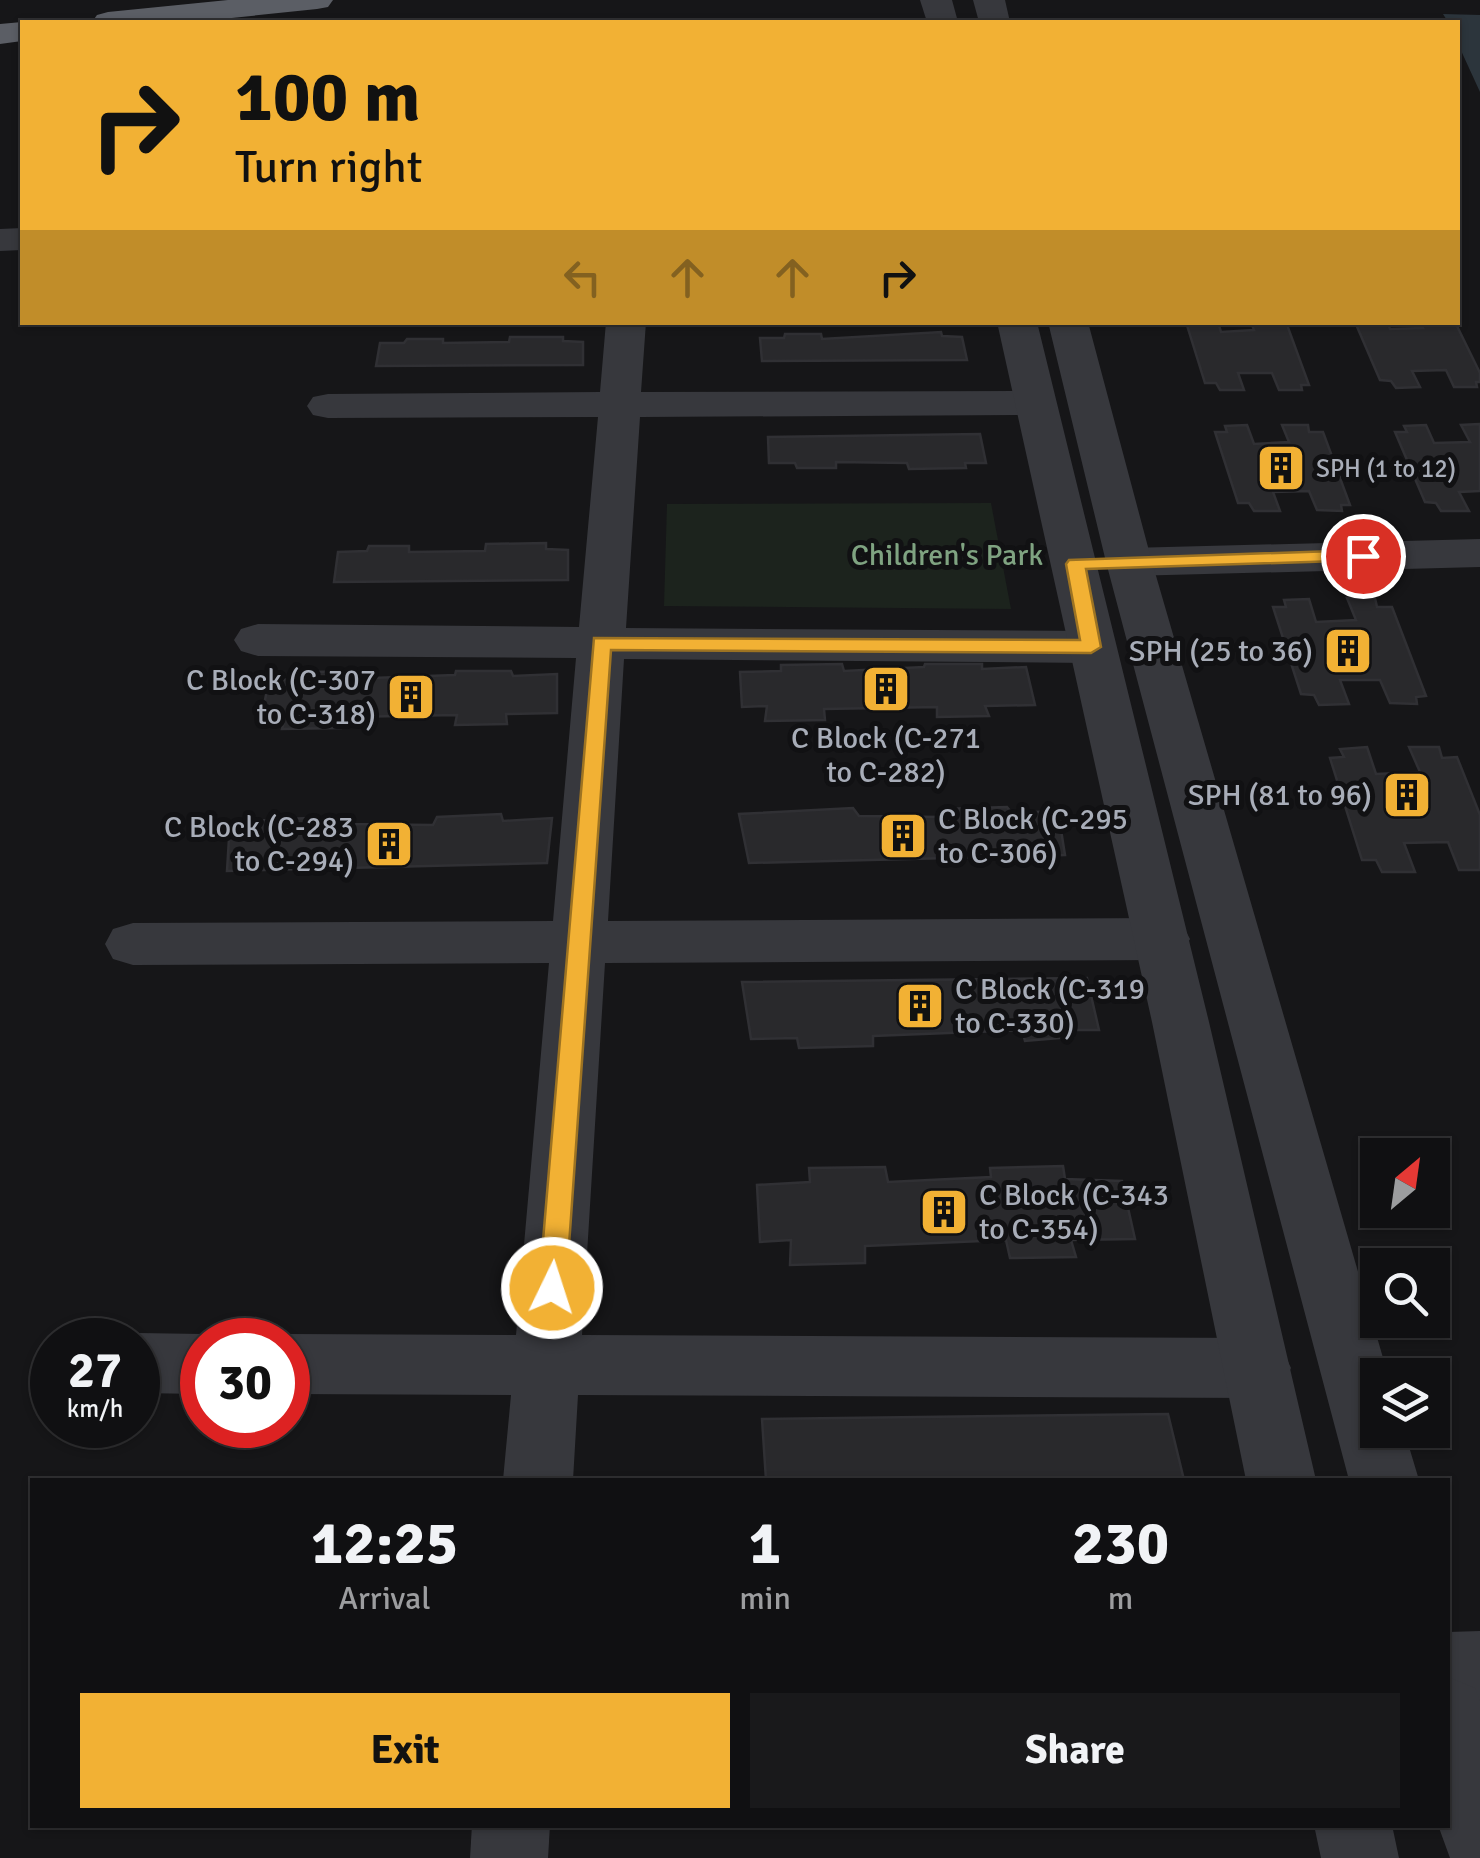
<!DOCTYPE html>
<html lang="en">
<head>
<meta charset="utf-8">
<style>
	body { margin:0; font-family:Signika,sans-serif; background:#19191b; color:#f1f3f6; height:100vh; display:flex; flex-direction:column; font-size:38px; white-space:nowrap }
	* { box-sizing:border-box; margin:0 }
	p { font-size:32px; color:#9c9d9f }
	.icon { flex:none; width:55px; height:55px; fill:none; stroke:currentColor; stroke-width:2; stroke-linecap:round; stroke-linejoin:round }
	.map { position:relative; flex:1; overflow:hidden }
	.side { position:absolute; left:30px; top:1478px; width:1420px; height:350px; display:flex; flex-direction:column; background:#101012; border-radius:0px; box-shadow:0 2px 8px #0004,0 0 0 2px #303032 }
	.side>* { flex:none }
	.guide { position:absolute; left:20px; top:20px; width:1440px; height:305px; border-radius:0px; box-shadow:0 2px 8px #0004,0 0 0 2px #303032; background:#f2b134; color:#111; overflow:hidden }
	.needle { width:65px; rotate:29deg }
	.controls { position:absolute; left:1360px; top:1138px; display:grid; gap:20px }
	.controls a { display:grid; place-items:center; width:90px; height:90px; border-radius:0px; background:#101012; box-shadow:0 2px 8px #0004,0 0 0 2px #303032; font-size:50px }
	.speed { position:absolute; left:30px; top:1318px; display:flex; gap:20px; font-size:50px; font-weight:700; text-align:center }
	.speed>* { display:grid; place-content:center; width:130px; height:130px; border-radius:50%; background:#101012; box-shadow:0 2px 8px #0004,0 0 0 2px #303032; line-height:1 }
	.speed small { font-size:25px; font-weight:400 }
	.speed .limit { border:15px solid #d22; background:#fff; color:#111 }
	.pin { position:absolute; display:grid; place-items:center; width:85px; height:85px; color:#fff; margin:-42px; border:5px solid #fff; border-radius:50%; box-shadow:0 2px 10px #0007 }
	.me { position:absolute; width:110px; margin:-55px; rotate:4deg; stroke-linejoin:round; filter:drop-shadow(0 0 8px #0008) }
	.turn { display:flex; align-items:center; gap:35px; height:210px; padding:0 50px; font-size:45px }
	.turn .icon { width:130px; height:130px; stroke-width:2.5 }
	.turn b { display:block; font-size:70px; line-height:85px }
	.lanes { display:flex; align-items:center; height:95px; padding:0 50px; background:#0003; justify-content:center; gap:50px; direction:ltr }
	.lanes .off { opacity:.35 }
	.eta { display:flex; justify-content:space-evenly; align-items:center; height:170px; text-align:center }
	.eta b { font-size:60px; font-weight:700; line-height:70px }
	.action { display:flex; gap:20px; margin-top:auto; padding:20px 50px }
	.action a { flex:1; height:115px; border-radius:0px; background:#f2b134; color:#111; font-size:40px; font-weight:700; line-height:115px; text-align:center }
	.action a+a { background:#19191b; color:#f1f3f6 }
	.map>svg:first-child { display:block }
	.green { fill:#1c231d }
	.water { fill:#2c353c }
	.building { fill:#29292c; stroke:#303034; stroke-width:2.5 }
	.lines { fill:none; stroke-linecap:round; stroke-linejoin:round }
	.minor { fill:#37383d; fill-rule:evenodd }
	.tertiary { fill:#37383d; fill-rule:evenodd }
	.trunk { fill:#5b5e65; fill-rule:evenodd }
	.route { fill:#f2b134; stroke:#9d7322; stroke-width:2.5 }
	.labels { text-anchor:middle; stroke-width:10; stroke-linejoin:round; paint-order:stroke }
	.far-poi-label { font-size:25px; fill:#a8adb8; stroke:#111113; text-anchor:start }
	.park-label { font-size:30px; fill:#7fa381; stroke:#111113 }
	.poi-label { font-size:30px; fill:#a8adb8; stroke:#111113; text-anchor:end }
</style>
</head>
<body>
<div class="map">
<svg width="1480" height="1858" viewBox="0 0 1480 1858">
	<rect width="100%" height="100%" fill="#161618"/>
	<path class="green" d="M991 503 1011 609 664 606 667 504Z"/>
	<path class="water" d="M1443 14 1480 15V92L1458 44V22H1448Z"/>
	<g class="building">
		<path d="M1186 322H1218L1221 332 1254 330 1251 322H1286L1309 385H1301L1302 390H1279L1272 373H1238L1244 390H1220L1216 383H1205Z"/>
		<path d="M1355 322H1387L1390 329 1423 328 1420 322H1455L1480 373V382H1476L1477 387H1454L1446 370 1412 371 1420 387 1396 388 1391 381 1380 380Z"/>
		<path d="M941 332 942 336 962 337 967 360 762 361 760 338H784L785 334H821L822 339Z"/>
		<path d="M510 337H563V341L583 342V365L376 366 380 343H404L407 339H443V343L509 342Z"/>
		<path d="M1480 424V491L1459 492 1469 511H1441L1436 503 1425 502 1395 432H1407L1404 426 1426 425 1434 443 1470 442 1461 425Z"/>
		<path d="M1247 425 1254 444 1289 442 1282 425H1308L1309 432H1323L1350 505H1341L1342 511 1317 510 1309 491 1273 492 1280 511H1254L1249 503H1238L1215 432H1227L1225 426Z"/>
		<path d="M980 434 986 463H965L966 468 909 469 907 463 836 462V468H797L795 463H769L768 437Z"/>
		<path d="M546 543V549L568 550V580L334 582 338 552 367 551 369 546H409V552L485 551 486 544Z"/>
		<path d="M1347 598H1375L1377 607H1392L1426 696 1416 697 1417 704 1390 703 1380 680H1340L1349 704 1319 705 1314 695 1301 694 1273 607H1286L1284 600 1309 599 1316 622 1356 620Z"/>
		<path d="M842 664 844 671 924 667 925 664H982V669L1026 667 1035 705 985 706 989 716 937 717V707L824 709 825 720 765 721 767 706 742 707 740 672 781 671V665Z"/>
		<path d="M373 671 372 678 455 675 456 671H511L513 676 557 674V713L506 714 507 724 455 725 457 715 343 717 341 728 282 729 286 714 262 715 269 680 311 679V672Z"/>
		<path d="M1367 747 1376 774 1420 772 1409 747H1439L1442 758 1457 757 1480 815V870H1459L1448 842 1404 843 1415 872H1382L1376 860H1362L1330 758 1344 757 1340 749Z"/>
		<path d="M1007 807 1012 813 1058 811 1065 855 749 863 739 814 853 808 859 816 942 817 944 809Z"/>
		<path d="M501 814 503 821 552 818 547 863 227 871 230 822 347 816 350 824 433 825 437 817Z"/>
		<path d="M1087 978 1099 1030H1070L1073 1037 1025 1041 1022 1030 873 1036V1046L799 1048 797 1038 751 1039 742 982Z"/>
		<path d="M1063 1166 1065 1179 1122 1181 1135 1239 1071 1240 1076 1257 1010 1258 1006 1240 865 1246V1263L790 1265 791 1240 760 1242 757 1185 810 1182 809 1168 885 1167 888 1182 991 1177 990 1168Z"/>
		<path d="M1168 1414 1184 1480H766L762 1419Z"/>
	</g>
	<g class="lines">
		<g class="minor">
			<path d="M22 228V250L0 251V229Z"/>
			<path d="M606 322H646L641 392 1032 391 1047 394 1053 403 1047 412 1032 415 640 417 626 628 1091 631 1108 636 1115 647 1108 658 1091 663 624 659 608 921 1162 918 1182 924 1190 939 1182 954 1162 960 605 963 582 1335 1258 1338 1281 1347 1291 1368 1281 1389 1258 1398 578 1395 573 1480H503L511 1395 288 1394V1340H272L288 1334 516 1335 549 963 133 965 113 959 105 944 113 929 133 923 553 921 576 658 258 656 241 651 234 640 241 629 258 624 579 627 598 417 328 418 313 415 307 406 313 397 328 394 600 392Z"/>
			<path d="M1480 539V567L1129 576 1113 572 1106 562 1113 552 1129 548Z"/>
			<path d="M138 1333 202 1334 218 1340H202V1394L138 1393V1340H119Z"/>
			<path d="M1480 1631V1705L1448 1706V1632Z"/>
			<path d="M472 1825H550L548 1858H470Z"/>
		</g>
		<g class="tertiary">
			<path d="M920 0H952L958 22H927Z"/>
			<path d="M973 0H1005L1010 22H979Z"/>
			<path d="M997 322H1037L1209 1022 1316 1480H1246L1152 1022Z"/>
			<path d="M1048 322H1088L1152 562 1388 1375H1378V1430H1404L1419 1480H1349L1106 562Z"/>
			<path d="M1448 1677 1475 1688 1480 1701V1858H1450L1438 1825H1448Z"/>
			<path d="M1314 1825H1392L1399 1858H1321Z"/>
		</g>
		<g class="trunk">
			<path d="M228 0H333L328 7 317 9 193 22H92L97 15 108 12Z"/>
			<path d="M22 22V41L0 44V24Z"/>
		</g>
	</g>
	<path class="route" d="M1363 550 1372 556 1369 560 1086 569 1101 647 1091 653 611 650 566 1288 562 1297 552 1300 543 1297 539 1288 594 638 1080 640 1066 564 1069 560Z"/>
	<defs>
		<g id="building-square" transform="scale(2.5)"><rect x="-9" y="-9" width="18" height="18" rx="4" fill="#f2b134" stroke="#111113"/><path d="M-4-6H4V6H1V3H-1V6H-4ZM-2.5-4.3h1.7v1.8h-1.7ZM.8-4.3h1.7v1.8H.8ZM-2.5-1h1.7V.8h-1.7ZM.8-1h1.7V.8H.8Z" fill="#111"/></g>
	</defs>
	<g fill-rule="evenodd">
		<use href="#building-square" x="1281" y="468"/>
		<use href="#building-square" x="1348" y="651"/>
		<use href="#building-square" x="886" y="689"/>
		<use href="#building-square" x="411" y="697"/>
		<use href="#building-square" x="1407" y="795"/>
		<use href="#building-square" x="903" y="836"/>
		<use href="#building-square" x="389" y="844"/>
		<use href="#building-square" x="920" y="1006"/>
		<use href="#building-square" x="944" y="1212"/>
	</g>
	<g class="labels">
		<g class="far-poi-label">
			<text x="1316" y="477">SPH (1 to 12)</text>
		</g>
		<g class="park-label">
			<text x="947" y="565">Children's Park</text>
		</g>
		<g class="poi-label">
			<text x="1313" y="661">SPH (25 to 36)</text>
			<text x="376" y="690">C Block (C-307<tspan x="376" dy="34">to C-318)</tspan></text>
			<text x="886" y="748" text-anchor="middle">C Block (C-271<tspan x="886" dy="34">to C-282)</tspan></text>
			<text x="1372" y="805">SPH (81 to 96)</text>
			<text x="938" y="829" text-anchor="start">C Block (C-295<tspan x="938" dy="34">to C-306)</tspan></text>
			<text x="354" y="837">C Block (C-283<tspan x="354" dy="34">to C-294)</tspan></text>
			<text x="955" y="999" text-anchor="start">C Block (C-319<tspan x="955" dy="34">to C-330)</tspan></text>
			<text x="979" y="1205" text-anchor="start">C Block (C-343<tspan x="979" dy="34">to C-354)</tspan></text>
		</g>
	</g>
</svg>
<div class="controls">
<a><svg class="needle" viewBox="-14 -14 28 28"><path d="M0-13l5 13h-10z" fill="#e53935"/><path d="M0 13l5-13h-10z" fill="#9c9d9f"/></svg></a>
<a><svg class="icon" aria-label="search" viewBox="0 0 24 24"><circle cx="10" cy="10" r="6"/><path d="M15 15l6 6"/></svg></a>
<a><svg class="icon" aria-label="layers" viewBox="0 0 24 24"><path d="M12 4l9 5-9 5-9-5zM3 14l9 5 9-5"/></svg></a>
</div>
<div class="speed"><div>27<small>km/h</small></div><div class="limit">30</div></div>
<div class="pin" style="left:1363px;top:556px;background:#d93025"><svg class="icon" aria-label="arrive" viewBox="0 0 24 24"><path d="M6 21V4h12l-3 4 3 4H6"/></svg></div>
<svg class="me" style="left:552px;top:1288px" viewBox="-20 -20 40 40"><circle r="17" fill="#f2b134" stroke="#fff" stroke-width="3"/><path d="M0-11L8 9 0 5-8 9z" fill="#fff"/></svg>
<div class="guide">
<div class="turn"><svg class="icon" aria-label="right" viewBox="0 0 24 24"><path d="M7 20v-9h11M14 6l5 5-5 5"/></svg><div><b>100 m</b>Turn right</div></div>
<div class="lanes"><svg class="icon off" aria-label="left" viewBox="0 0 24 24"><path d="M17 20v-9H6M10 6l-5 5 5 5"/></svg><svg class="icon off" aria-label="ahead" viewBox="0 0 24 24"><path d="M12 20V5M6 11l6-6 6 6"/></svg><svg class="icon off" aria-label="ahead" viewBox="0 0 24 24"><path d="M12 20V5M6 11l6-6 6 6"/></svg><svg class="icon" aria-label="right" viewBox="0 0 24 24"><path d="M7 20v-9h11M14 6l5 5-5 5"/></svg></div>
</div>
<section class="side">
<div class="eta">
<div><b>12:25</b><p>Arrival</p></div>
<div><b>1</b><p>min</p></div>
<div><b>230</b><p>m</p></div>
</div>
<div class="action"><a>Exit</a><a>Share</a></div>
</section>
</div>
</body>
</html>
